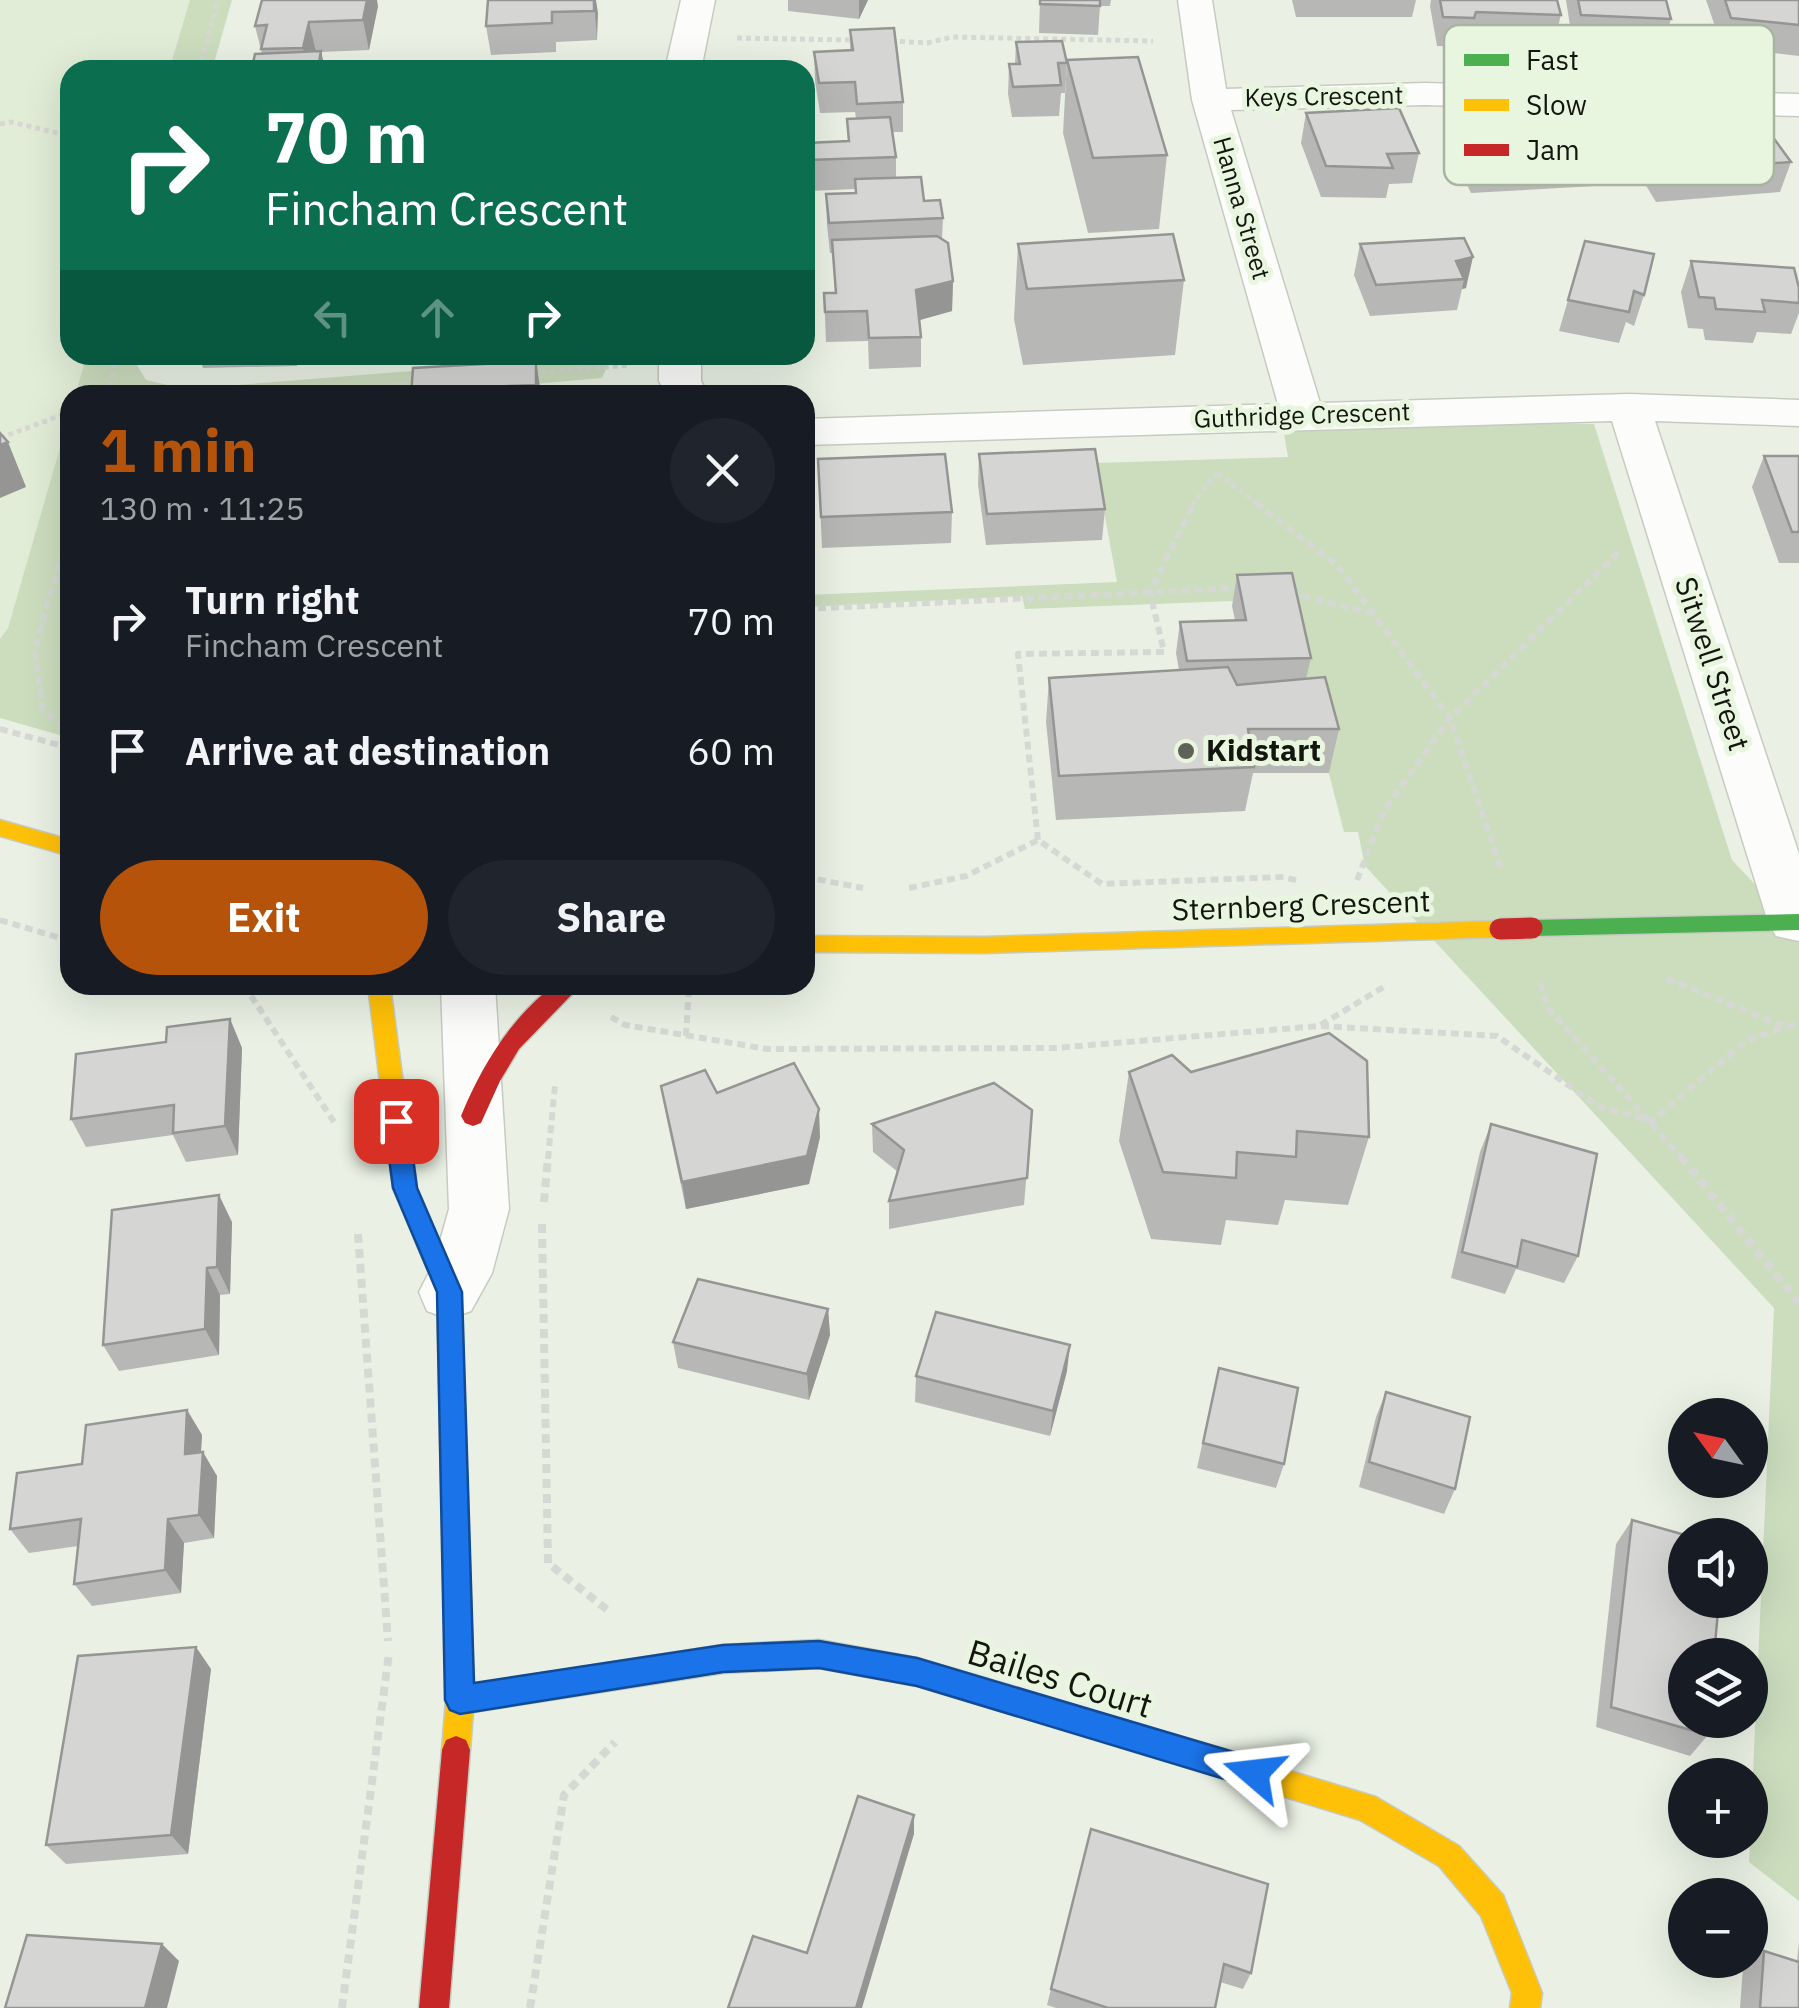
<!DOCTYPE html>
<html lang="en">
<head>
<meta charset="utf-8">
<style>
	body { margin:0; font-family:"IBM Plex Sans",sans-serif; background:#20242c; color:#f1f3f6; height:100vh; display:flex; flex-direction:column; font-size:38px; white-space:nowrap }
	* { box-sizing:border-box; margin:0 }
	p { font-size:32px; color:#9ea1a6 }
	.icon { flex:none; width:55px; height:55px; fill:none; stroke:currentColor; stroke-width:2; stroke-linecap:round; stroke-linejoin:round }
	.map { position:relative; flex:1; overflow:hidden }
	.side { position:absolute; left:60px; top:385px; width:755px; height:610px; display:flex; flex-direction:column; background:#171b24; border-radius:30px; box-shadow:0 10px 40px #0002 }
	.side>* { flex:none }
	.hud { position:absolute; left:60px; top:60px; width:755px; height:305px; border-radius:30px; box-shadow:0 10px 40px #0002; background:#0b6e4f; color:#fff; overflow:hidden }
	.needle { width:65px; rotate:303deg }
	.fabs { position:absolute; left:1668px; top:1398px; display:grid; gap:20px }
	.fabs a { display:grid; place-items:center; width:100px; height:100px; border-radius:50%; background:#171b24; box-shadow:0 10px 40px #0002; font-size:50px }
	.pin { position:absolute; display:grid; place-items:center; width:85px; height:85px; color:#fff; margin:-42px; border-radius:20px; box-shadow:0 5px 15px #0006 }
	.me { position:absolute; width:110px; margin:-55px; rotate:287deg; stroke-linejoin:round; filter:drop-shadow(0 0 8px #0008) }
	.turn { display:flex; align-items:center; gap:35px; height:210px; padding:0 40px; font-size:45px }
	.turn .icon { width:130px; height:130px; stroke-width:2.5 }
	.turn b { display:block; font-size:70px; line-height:85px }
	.lanes { display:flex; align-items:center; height:95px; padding:0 40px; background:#0003; justify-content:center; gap:50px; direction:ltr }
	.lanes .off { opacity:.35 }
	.round { display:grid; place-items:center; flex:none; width:105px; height:105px; border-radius:52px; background:#20242c }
	.headline { display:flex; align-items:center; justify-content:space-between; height:170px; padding:0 40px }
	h1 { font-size:60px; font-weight:700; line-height:75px; color:#b45309 }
	.cta { display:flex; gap:20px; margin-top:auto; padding:20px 40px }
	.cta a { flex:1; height:115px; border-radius:60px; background:#b45309; color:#fff; font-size:40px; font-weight:700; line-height:115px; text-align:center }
	.cta a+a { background:#20242c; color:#f1f3f6 }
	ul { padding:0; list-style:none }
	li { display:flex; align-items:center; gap:30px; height:130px; padding:0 40px }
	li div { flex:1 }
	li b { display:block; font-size:38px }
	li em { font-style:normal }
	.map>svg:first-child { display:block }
	.built { fill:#e1edd7 }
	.green { fill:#ccddbe }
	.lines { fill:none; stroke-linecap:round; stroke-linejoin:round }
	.street-casing { stroke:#c6cbc1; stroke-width:3 }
	.fast-casing { stroke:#c6cbc1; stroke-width:3 }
	.slow-casing { stroke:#c6cbc1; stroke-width:3 }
	.jam-casing { stroke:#c6cbc1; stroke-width:3 }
	.path-far2 { stroke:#d6d8d4; stroke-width:5; stroke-dasharray:5 4; stroke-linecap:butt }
	.path-far1 { stroke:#d6d8d4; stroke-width:6; stroke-dasharray:8 5; stroke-linecap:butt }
	.path { stroke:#d6d8d4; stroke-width:8; stroke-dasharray:9 6; stroke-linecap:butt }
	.street { fill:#fcfdfb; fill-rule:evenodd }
	.fast { fill:#4caf50; fill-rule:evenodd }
	.slow { fill:#ffc107; fill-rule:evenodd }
	.jam { fill:#c62828; fill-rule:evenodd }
	.jam-bridge-casing { stroke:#c6cbc1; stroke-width:24; stroke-linecap:butt }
	.jam-bridge { stroke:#c62828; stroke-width:21 }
	.wall { fill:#b7b8b6 }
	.shaded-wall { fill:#959694 }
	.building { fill:#d5d6d4; stroke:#959694; stroke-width:2.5 }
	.route { fill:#1a73e8; stroke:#114b97; stroke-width:2.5 }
	.poi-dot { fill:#5e6359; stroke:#e9f6df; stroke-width:4 }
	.labels { text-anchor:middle; stroke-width:10; stroke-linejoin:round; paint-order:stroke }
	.far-street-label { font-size:25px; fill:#12160e; stroke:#e9f6df }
	.street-label { font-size:30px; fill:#12160e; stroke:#e9f6df }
	.poi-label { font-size:30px; font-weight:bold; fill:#12160e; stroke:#e9f6df; text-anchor:start }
	.near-street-label { font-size:35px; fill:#12160e; stroke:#e9f6df }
	.key { fill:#e9f6df; stroke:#a8b3a0; stroke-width:2.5 }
	.key-label { font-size:28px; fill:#12160e }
</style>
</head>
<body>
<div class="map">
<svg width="1799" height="2008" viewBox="0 0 1799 2008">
	<rect width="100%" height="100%" fill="#eaf1e4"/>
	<path class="built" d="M0 0H190L169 70H70V355H87L75 395H70V413L8 628 0 639Z"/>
	<g class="green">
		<path d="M190 0H232L212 70H169Z"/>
		<path d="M87 355H131L146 380 186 389 612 355 602 378 411 395H75Z"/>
		<path d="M70 413V738L0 718V639L8 628Z"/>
		<path d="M1282 422 1594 424 1732 860 1799 931V1901L1749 1862 1774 1308 1365 866 1358 832H1344L1284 599 1025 609 1022 596 805 607V595L1117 582 1095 463 1288 457Z"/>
	</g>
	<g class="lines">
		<g class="street-casing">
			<g id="street">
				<path d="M681 0H715L701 70H665Z"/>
				<path d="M1178 0H1212L1226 89 1425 83 1799 94V116L1425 105 1231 110 1320 403 1629 394 1799 400V426L1655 421 1799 854V941L1776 936 1768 922 1612 421 805 445V419L1278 404 1192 100Z"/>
				<path d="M659 355H701V381L708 395H666L659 381Z"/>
				<path d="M441 985H495L509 1209 492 1273 471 1311 449 1319 427 1311 419 1292 434 1263 449 1209Z"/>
			</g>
		</g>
		<g class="fast-casing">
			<g id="fast">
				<path d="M1799 914V930L1532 936 1521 928 1532 920Z"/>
				<path d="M819 1640 917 1658 1008 1685 1018 1689 1022 1699 1018 1709 1008 1713 917 1686 819 1668 723 1673 460 1714 450 1710 446 1700 450 1690 460 1686 723 1645Z"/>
			</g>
		</g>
		<g class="slow-casing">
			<g id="slow">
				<path d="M0 820 70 840V856L0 836Z"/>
				<path d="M1500 921 1511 929 1500 937 984 953 805 952V936L984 937Z"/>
				<path d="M368 985H390L417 1188 461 1292 474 1700 470 1750 466 1760 456 1764 446 1760 442 1750 446 1700 437 1292 393 1188Z"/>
				<path d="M1008 1685 1376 1797 1459 1846 1503 1895 1542 1993 1540 2008H1510L1512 1993 1481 1916 1439 1866 1360 1820 998 1709 994 1699 998 1689Z"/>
			</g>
		</g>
		<g class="jam-casing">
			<g id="jam">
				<path d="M554 985H581L519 1049 500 1081 481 1123 473 1126 465 1123 461 1116C482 1065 510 1019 554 985Z"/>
				<path d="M456 1736 466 1740 470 1750 449 2008H419L442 1750 446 1740Z"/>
			</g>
		</g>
		<g class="path-far2">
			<path d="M737 38 854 40"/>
			<path d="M891 41 927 43 952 37 1153 41"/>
			<path d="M199 70 218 0"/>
			<path d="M0 124 11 122 70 136"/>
			<path d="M532 373 630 365"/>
			<path d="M107 395 118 355"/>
			<path d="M277 395 420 383"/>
			<path d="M0 438 70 412"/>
			<path d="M1218 473 1259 505"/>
			<path d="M1192 505 1218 472"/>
		</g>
		<g class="path-far1">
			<path d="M1256 503 1338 566 1450 718 1502 872"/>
			<path d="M70 526 35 649 42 708 70 733"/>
			<path d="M1290 593 1370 613"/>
			<path d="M805 609 1238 588"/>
			<path d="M0 729 70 748"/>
			<path d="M1038 840 1018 654 1164 652 1150 592 1194 503"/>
			<path d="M805 877 863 888"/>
			<path d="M1357 880 1384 811 1450 718 1621 550"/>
			<path d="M909 888 966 876 1038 840 1102 884 1284 877 1298 881"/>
			<path d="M0 920 70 941"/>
			<path d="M1667 979 1786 1027 1799 1023"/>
			<path d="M1540 983 1548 1008 1683 1159"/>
			<path d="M244 985 334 1122"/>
			<path d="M306 985 325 987"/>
			<path d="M611 1017 625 1025 767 1049 1055 1048 1319 1026 1387 985"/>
			<path d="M1321 1026 1497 1036 1600 1107 1652 1121 1746 1041 1786 1027"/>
			<path d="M686 1036 689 985"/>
			<path d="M548 1159 555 1085"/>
		</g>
		<g class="path">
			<path d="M1681 1157 1799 1303"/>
			<path d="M544 1202 548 1157"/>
			<path d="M542 1224 548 1563 610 1612"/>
			<path d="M358 1234 388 1641"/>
			<path d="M342 2008 389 1653"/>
			<path d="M530 2008 564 1795 615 1742"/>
		</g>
		<use href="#street" class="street"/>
		<use href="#fast" class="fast"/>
		<use href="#slow" class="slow"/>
		<use href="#jam" class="jam"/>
		<g class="jam-bridge-casing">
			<path id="jam-bridge" d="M1500 929 1532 928"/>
		</g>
		<use href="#jam-bridge" class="jam-bridge"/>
	</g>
	<g class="wall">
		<path d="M488 0H596L597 40 556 42V52L491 55 486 26Z"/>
		<path d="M788 0H868L859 19 788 11Z"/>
		<path d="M1040 0H1111L1110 6H1100L1098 35 1039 33Z"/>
		<path d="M1292 0H1416L1412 17H1296Z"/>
		<path d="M1431 0H1557L1561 15 1553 45 1469 42 1467 47 1437 46 1430 6Z"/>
		<path d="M1566 0H1666L1671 19 1662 49 1573 45Z"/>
		<path d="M1706 0H1799V56L1722 47Z"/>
		<path d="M378 6 369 50 321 52 325 70H227L253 63 262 54 255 26Z"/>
		<path d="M850 30 903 102V132H893L896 157V178L943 218 942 239 953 281 952 311 920 320 921 337V367L869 369 868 341 826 342 824 293H835L833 253H830L827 225 826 194 855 193V189L810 191 807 143 848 141 847 119 856 118 855 112 820 113 815 81 814 52 850 50Z"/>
		<path d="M1016 42 1067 63 1065 93H1061L1059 116 1012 117 1008 94 1009 64H1015Z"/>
		<path d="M1067 60 1167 155 1159 229 1088 233 1063 133Z"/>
		<path d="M1306 113 1419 153 1412 183 1389 184 1386 198 1321 197 1301 143Z"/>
		<path d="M1461 127 1604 156 1595 186 1471 193 1454 158Z"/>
		<path d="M1640 131 1791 162 1780 192 1656 202 1631 161Z"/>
		<path d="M1464 238 1466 288 1462 289 1457 310 1370 316 1354 275 1360 244Z"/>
		<path d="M1585 241 1644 295 1634 326 1626 322 1619 343 1559 331Z"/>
		<path d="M1018 244 1184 280 1175 355 1023 365 1014 319Z"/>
		<path d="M1691 261 1799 288V313L1791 334 1757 332 1753 343 1705 340 1703 329 1688 328 1681 292Z"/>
		<path d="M199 355H299L297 366 203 368Z"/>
		<path d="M536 361 541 395H411Z"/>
		<path d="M979 454 1105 509 1102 540 986 545 978 485Z"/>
		<path d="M1764 456H1799V563H1779L1752 487Z"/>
		<path d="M818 459 952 512 951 543 822 548Z"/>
		<path d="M1237 575 1311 658 1306 679 1339 729 1329 773H1253L1245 811 1056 820 1046 722 1049 678 1179 670 1176 653 1180 622 1235 620 1232 606Z"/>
		<path d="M230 1019 242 1048 238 1155 186 1162 173 1135 86 1147 71 1119Z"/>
		<path d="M1129 1072H1191L1369 1137 1348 1205 1285 1200 1278 1225 1226 1220 1221 1245 1151 1239 1119 1141Z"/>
		<path d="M661 1086 717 1093 820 1137 809 1184 686 1209 666 1115Z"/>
		<path d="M1032 1110 1024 1205 889 1229V1201L898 1172 873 1152 872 1124Z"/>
		<path d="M1491 1124 1578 1256 1564 1283 1516 1269 1505 1294 1451 1278 1480 1152Z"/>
		<path d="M232 1222 230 1294 220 1295 219 1355 119 1371 103 1345Z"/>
		<path d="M828 1309 830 1335 809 1400 678 1368 673 1342Z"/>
		<path d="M1219 1368 1284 1464 1276 1488 1197 1468Z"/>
		<path d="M1067 1371 1050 1436 915 1402 916 1376Z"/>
		<path d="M1386 1392 1455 1489 1444 1514 1359 1487 1376 1417Z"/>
		<path d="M187 1410 202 1435 201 1452 217 1476 214 1538 184 1543 181 1593 92 1606 74 1584 78 1546 29 1553 10 1529 82 1464Z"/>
		<path d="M1632 1520 1708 1735 1690 1756 1596 1727 1616 1544Z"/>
		<path d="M211 1669 188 1854 66 1864 46 1845Z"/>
		<path d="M1091 1829 1251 1973 1243 1989 1220 1982 1215 2008H1056L1047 2005Z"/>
		<path d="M1799 1942V2008H1740L1743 1967 1764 1951 1797 1961Z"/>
	</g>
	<g class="shaded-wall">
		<path d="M367 0H377L378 6 369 50 363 20Z"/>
		<path d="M594 0H596L598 13 597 40Z"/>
		<path d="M859 0H868L859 19Z"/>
		<path d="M309 22 316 52 308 69 303 48Z"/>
		<path d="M321 51 325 70H319Z"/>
		<path d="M1473 257 1466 288 1462 289 1464 279 1456 261Z"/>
		<path d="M953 281 952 311 916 321V290Z"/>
		<path d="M536 361 541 395H537L536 385Z"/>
		<path d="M8 442 26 487 0 498V445Z"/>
		<path d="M230 1019 242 1048 238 1155 225 1126Z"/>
		<path d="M819 1109 820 1137 809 1184 686 1209 682 1182Z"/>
		<path d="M219 1195 232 1222 230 1294 217 1267Z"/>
		<path d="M207 1268 220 1295 219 1355 205 1329Z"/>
		<path d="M828 1309 830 1335 809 1400 807 1374Z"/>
		<path d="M1070 1345 1067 1371 1050 1436 1053 1411Z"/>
		<path d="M187 1410 202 1435 199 1479 185 1454Z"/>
		<path d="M203 1452 217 1476 214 1538 199 1515Z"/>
		<path d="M168 1519 184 1543 181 1593 165 1570Z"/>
		<path d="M196 1647 211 1669 188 1854 171 1835Z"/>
		<path d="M914 1815V1834L862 2008H856Z"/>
		<path d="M162 1944 179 1961 167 2008H145Z"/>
	</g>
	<g class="building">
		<path d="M262 0H367L363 20 309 22 303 48 261 49 267 25 255 26Z"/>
		<path d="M488 0H594V11L552 12V23L486 26Z"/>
		<path d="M1040 0H1100V6L1040 4Z"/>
		<path d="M1440 0H1557L1561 15 1476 12 1474 18 1443 17Z"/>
		<path d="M1578 0H1666L1671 19 1581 15Z"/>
		<path d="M1725 0H1799V25L1731 18Z"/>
		<path d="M894 28 903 102 857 104 855 82 819 83 814 52 853 50 850 30Z"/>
		<path d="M1062 41 1067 63H1058L1061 85 1013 87 1009 64H1020L1016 42Z"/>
		<path d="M321 51 318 68 304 70H227L228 64 253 63 255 54Z"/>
		<path d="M1138 57 1167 155 1093 158 1067 60Z"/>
		<path d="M549 66V70H488V68Z"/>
		<path d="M1399 108 1419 153 1387 154 1393 168 1326 166 1306 113Z"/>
		<path d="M890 117 896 157 808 160 807 143 849 141 847 119Z"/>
		<path d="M1762 122 1791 162 1666 171 1640 131Z"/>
		<path d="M921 177 924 201 940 200 943 218 829 223 826 194 856 193 855 179Z"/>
		<path d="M1173 234 1184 280 1027 289 1018 244Z"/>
		<path d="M937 236 948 243 953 281 916 290 921 337 869 338 867 311 825 312 824 293H836L832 240Z"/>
		<path d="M1464 238 1473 257 1456 261 1464 279 1376 285 1360 244Z"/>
		<path d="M1585 241 1654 254 1644 295 1634 291 1629 312 1568 300Z"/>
		<path d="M1691 261 1794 268 1799 288V303L1762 300 1765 312 1716 309 1714 298 1699 297Z"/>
		<path d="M536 361V385L508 386V395H411L413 368Z"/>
		<path d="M0 433 8 442 0 445Z"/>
		<path d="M1095 449 1105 509 987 514 979 454Z"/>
		<path d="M945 454 952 512 821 517 818 459Z"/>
		<path d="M1764 456H1799V532H1792Z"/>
		<path d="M1292 573 1311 658 1187 661 1180 622 1246 620 1237 575Z"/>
		<path d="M1228 667 1237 685 1325 677 1339 729H1248L1254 767 1059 776 1049 678Z"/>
		<path d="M230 1019 225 1126 173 1133 174 1105 71 1119 76 1054 166 1042 167 1027Z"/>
		<path d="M1329 1033 1367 1061 1369 1137 1297 1131 1296 1157 1237 1152 1236 1178 1163 1172 1129 1072 1172 1055 1191 1072Z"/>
		<path d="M794 1063 819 1109 807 1156 682 1182 661 1086 705 1070 717 1093Z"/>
		<path d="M994 1083 1032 1110 1027 1178 889 1201 904 1150 872 1124Z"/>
		<path d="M1491 1124 1597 1154 1578 1256 1522 1240 1517 1267 1462 1252Z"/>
		<path d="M219 1195 217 1267 207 1268 205 1329 103 1345 112 1210Z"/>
		<path d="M698 1279 828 1309 807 1374 673 1342Z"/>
		<path d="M936 1312 1070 1345 1053 1411 916 1376Z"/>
		<path d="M1219 1368 1298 1388 1284 1464 1203 1443Z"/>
		<path d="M1386 1392 1470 1417 1455 1489 1369 1462Z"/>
		<path d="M187 1410 185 1454 203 1452 199 1515 168 1519 165 1570 74 1584 81 1519 10 1529 17 1473 82 1464 86 1425Z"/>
		<path d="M1632 1520 1685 1535V1600H1719L1714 1655H1685V1720H1709L1708 1735 1611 1707Z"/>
		<path d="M196 1647 171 1835 46 1845 78 1656Z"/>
		<path d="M858 1796 914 1815 856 2008H728L753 1936 807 1953Z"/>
		<path d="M1091 1829 1268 1884 1251 1973 1224 1964 1215 2008H1108L1051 1989Z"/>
		<path d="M27 1935 162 1944 145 2008H5Z"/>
		<path d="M1764 1951 1799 1962V2008H1760Z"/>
	</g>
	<path class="route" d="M396 1111 408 1121 417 1188 462 1292 474 1683 723 1645 819 1641 917 1658 1254 1758 1264 1763 1268 1773 1264 1783 1254 1788 917 1686 819 1668 723 1672 460 1714 450 1710 445 1700 437 1292 393 1188 384 1121Z"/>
	<circle class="poi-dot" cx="1186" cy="751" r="10"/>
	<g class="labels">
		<g class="far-street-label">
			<text transform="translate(1324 96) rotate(-1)" y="9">Keys Crescent</text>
			<text transform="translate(1242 208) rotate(74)" y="9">Hanna Street</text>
			<text transform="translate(1302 415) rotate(-2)" y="9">Guthridge Crescent</text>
		</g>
		<g class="street-label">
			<text transform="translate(1712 664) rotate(72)" y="10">Sitwell Street</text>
			<text transform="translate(1301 906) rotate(-2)" y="10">Sternberg Crescent</text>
		</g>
		<g class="poi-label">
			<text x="1206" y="761">Kidstart</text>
		</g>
		<g class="near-street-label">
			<text transform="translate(1060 1679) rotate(17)" y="12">Bailes Court</text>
		</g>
	</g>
	<rect x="1444" y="25" width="330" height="160" rx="15" class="key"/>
	<rect x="1464" y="54" width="45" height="12" fill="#4caf50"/>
	<rect x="1464" y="99" width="45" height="12" fill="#ffc107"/>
	<rect x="1464" y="144" width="45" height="12" fill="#c62828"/>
	<g class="key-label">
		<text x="1526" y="70">Fast</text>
		<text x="1526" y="115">Slow</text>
		<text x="1526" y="160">Jam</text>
	</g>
</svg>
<div class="fabs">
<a><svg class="needle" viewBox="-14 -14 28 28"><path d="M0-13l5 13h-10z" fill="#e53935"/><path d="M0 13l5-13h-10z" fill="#9ea1a6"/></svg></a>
<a><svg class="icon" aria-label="sound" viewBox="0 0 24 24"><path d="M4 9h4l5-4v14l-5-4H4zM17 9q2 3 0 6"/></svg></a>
<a><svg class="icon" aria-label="layers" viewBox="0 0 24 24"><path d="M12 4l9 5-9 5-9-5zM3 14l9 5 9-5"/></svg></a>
<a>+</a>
<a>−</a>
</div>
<div class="pin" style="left:396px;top:1121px;background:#d93025"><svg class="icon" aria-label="arrive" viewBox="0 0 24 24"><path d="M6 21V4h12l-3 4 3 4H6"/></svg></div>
<svg class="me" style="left:1254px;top:1773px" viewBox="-20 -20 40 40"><path d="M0-17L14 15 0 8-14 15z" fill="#1a73e8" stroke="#fff" stroke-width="4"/></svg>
<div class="hud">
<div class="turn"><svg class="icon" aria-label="right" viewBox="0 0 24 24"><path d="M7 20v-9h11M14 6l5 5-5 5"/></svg><div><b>70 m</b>Fincham Crescent</div></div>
<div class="lanes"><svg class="icon off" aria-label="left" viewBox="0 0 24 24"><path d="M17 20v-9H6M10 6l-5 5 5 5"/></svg><svg class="icon off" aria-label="ahead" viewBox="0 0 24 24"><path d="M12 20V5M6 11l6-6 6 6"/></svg><svg class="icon" aria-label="right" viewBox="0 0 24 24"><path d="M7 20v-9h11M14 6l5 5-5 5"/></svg></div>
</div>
<section class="side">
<div class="headline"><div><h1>1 min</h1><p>130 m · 11:25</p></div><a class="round"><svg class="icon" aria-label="close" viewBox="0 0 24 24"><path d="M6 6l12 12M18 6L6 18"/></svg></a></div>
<ul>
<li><svg class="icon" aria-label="right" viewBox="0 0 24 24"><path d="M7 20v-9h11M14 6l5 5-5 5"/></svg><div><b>Turn right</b><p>Fincham Crescent</p></div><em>70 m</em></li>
<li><svg class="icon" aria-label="arrive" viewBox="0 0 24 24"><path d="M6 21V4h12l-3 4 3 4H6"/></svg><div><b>Arrive at destination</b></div><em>60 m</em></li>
</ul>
<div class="cta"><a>Exit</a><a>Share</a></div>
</section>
</div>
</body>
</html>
